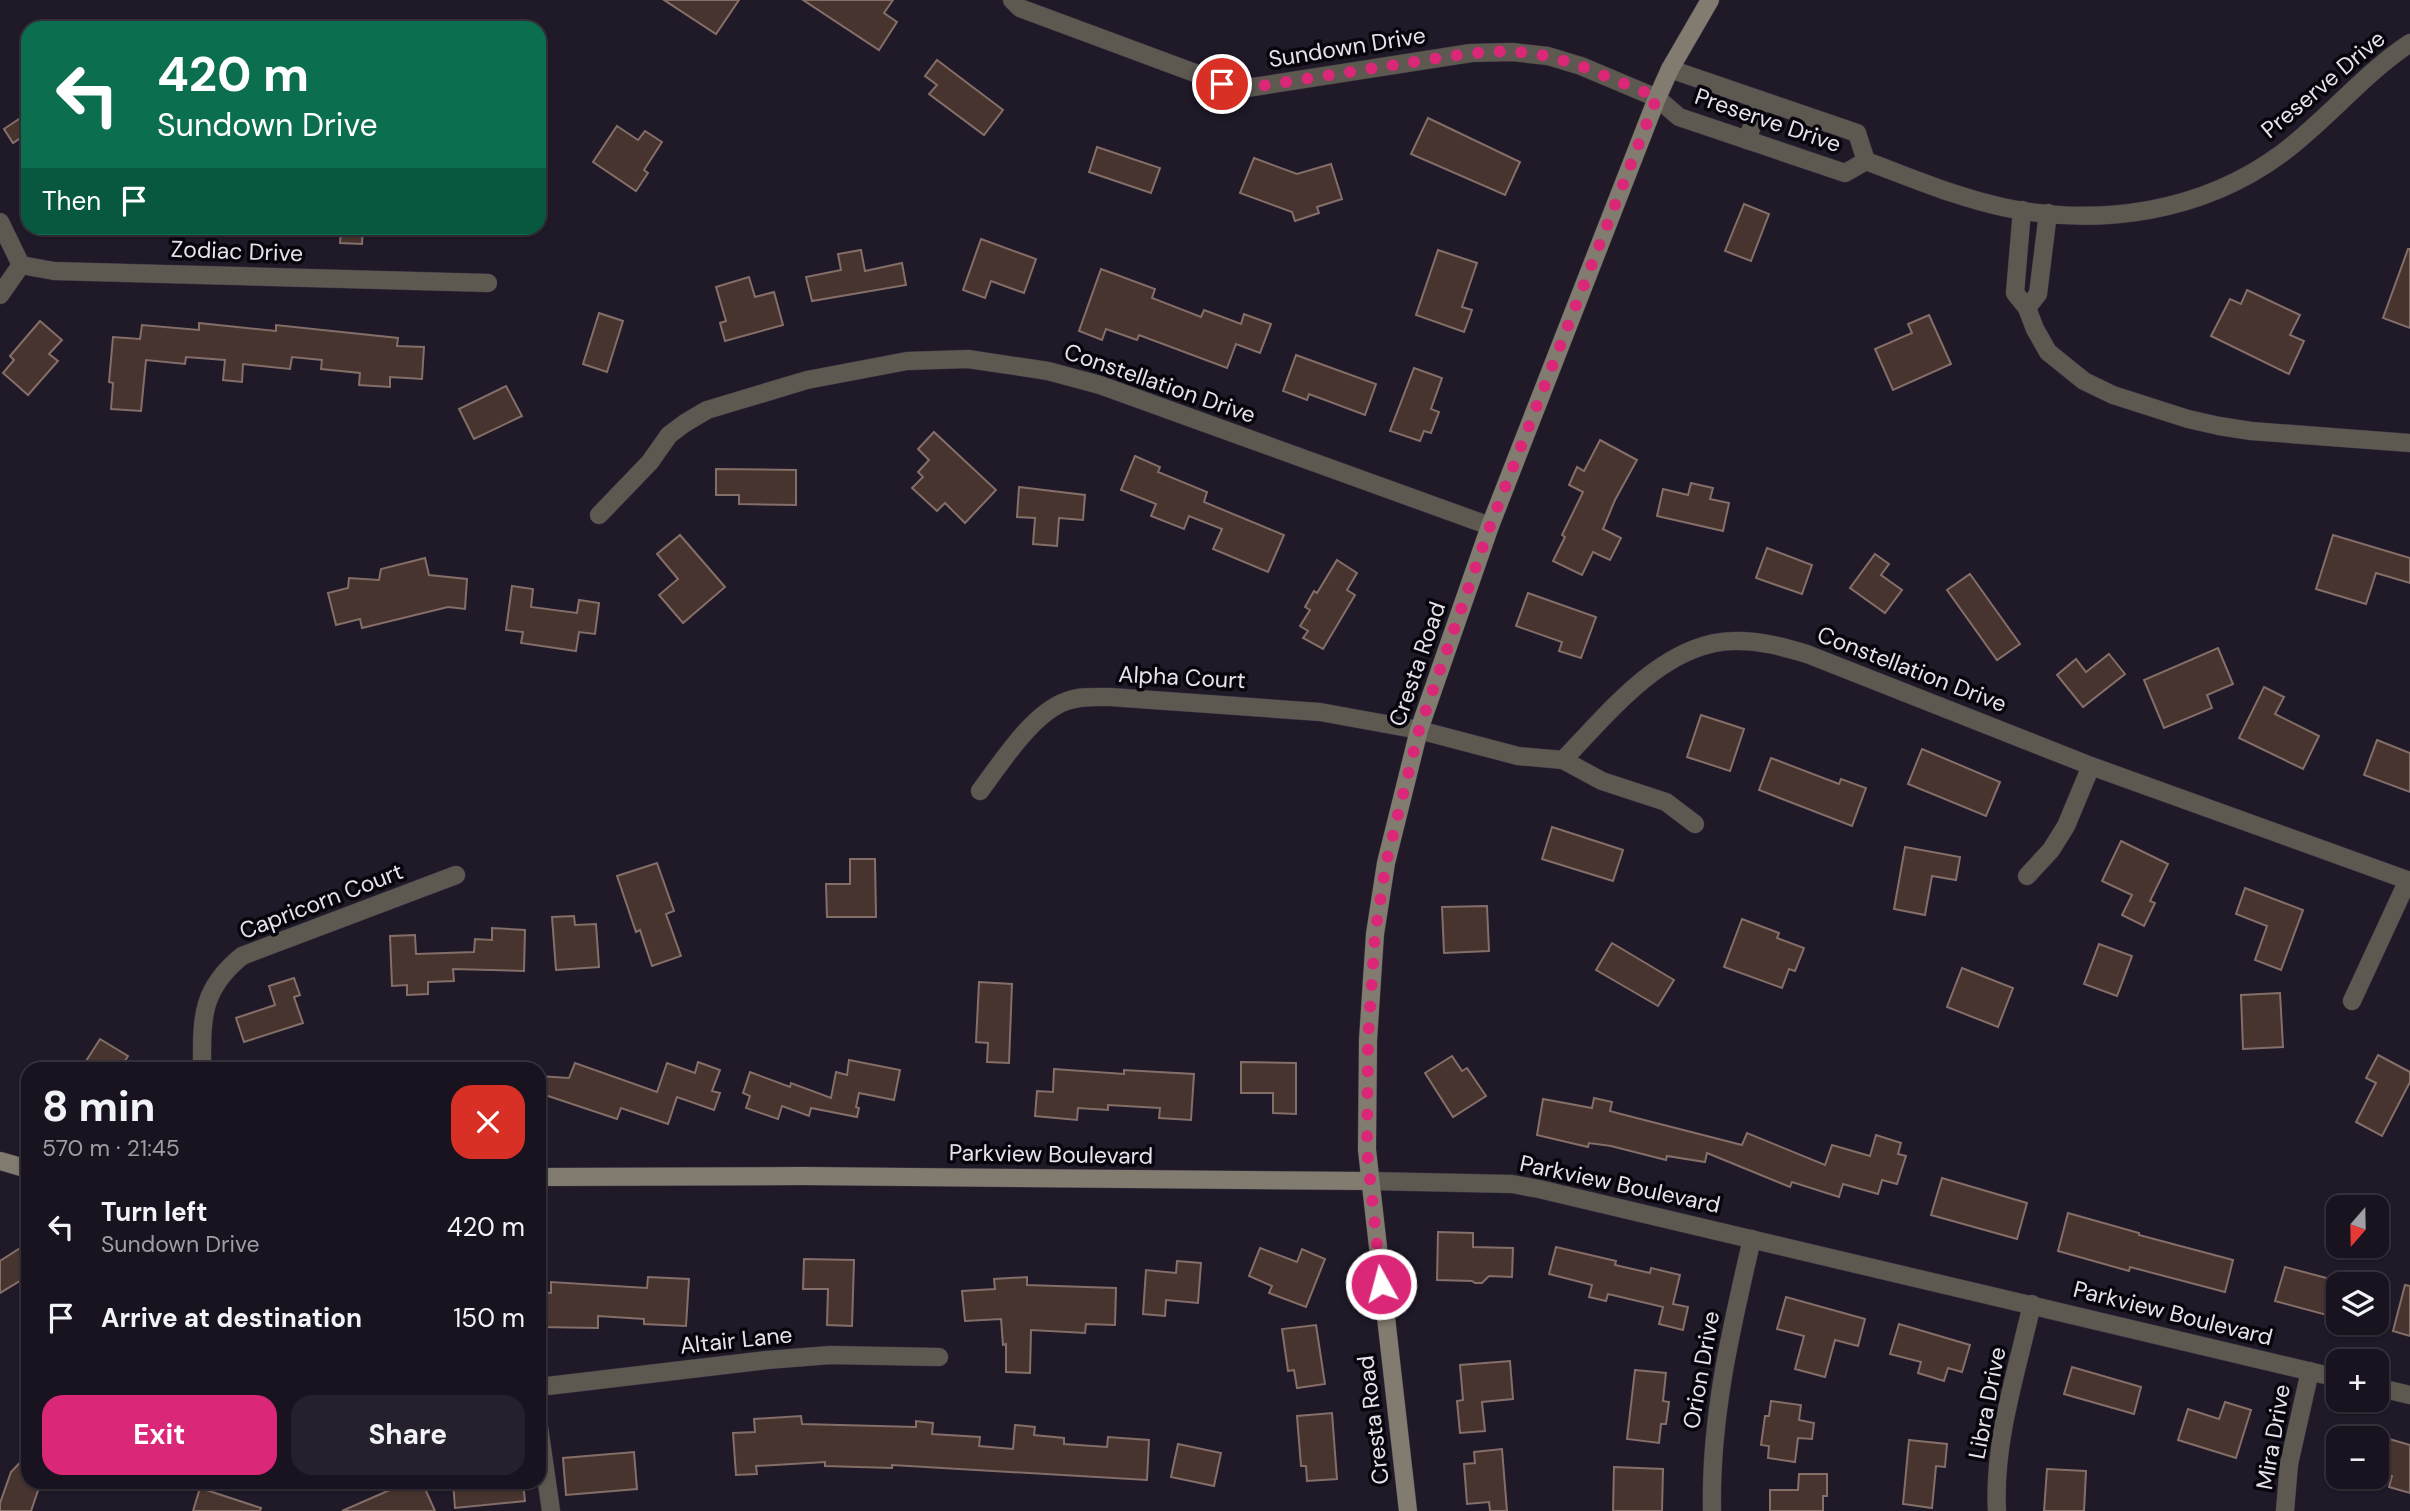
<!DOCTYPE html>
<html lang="en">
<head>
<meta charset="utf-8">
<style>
	body { margin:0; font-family:"DM Sans",sans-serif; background:#25202b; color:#f1f3f6; height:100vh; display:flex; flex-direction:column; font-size:26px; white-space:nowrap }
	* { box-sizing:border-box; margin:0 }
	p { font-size:23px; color:#9f9ea4 }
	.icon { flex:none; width:38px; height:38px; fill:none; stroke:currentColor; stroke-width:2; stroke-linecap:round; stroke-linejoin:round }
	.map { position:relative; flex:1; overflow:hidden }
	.side { position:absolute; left:21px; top:1062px; width:525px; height:427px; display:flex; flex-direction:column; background:#18131e; border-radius:21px; box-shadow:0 2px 5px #0004,0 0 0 2px #36323c }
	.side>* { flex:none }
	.banner { position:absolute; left:21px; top:21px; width:525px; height:214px; border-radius:21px; box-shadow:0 2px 5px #0004,0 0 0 2px #36323c; background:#0b6e4f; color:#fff; overflow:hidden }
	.needle { width:46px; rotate:200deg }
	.controls { position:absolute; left:2326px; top:1195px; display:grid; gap:14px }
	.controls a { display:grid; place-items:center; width:63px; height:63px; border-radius:14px; background:#18131e; box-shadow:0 2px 5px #0004,0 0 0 2px #36323c; font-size:35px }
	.pin { position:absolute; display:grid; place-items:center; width:60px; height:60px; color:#fff; margin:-30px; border:4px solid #fff; border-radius:50%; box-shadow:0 2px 7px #0007 }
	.me { position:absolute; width:77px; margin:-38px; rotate:353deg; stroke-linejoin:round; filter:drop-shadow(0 0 5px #0008) }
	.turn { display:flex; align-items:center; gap:24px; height:147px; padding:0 21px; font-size:32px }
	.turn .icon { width:91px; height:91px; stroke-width:2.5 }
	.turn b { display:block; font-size:49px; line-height:60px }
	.then { display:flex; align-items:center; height:66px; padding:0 21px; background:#0003; gap:14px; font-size:26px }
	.round { display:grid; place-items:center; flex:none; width:74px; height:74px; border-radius:21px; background:#25202b }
	.overview { display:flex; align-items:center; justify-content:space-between; height:119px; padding:0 21px }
	h1 { font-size:42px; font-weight:700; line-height:52px }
	.primary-button { display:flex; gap:14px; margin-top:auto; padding:14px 21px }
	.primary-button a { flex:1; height:80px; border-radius:21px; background:#db2777; color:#fff; font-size:28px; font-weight:700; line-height:80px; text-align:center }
	.primary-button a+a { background:#25202b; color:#f1f3f6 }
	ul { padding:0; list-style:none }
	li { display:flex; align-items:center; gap:21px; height:91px; padding:0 21px }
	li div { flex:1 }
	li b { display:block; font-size:26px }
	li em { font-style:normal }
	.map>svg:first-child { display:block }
	.building { fill:#48342f; stroke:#846e68; stroke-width:2 }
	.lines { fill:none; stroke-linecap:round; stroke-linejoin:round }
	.street-casing { stroke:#3c3544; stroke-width:19 }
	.secondary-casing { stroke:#3c3544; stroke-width:19 }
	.street { stroke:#5d5951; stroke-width:18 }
	.secondary { stroke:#827b6f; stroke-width:18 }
	.route { stroke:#db2777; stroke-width:12; stroke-dasharray:0 21.6 }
	.labels { text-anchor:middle; stroke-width:7; stroke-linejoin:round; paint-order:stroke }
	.street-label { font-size:23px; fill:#e7e3ed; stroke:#08060c }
</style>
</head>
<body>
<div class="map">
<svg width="2410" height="1511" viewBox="0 0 2410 1511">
	<rect width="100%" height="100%" fill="#201928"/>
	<g class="building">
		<path d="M664 0H739L716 34Z"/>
		<path d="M803 0H893L884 13 897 22 879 50Z"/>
		<path d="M937 60 1003 110 984 135 929 94 937 85 925 76Z"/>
		<path d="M28 113V133L13 143 4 129Z"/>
		<path d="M1428 118 1520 162 1505 195 1411 154Z"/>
		<path d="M617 126 638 140 645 131 662 142 644 170 648 173 636 191 593 162Z"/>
		<path d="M1097 147 1160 168 1151 193 1089 172Z"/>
		<path d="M1254 158 1297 174 1331 164 1342 199 1317 207 1319 213 1295 221 1292 212 1240 193Z"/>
		<path d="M1744 204 1769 214 1751 261 1725 251Z"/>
		<path d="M341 228H363L362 244 340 243Z"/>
		<path d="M981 239 1036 259 1024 293 991 281 985 298 963 290Z"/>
		<path d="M2408 249H2410V328L2383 318Z"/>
		<path d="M861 250 865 271 902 263 906 285 812 301 806 277 841 270 838 254Z"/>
		<path d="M1438 250 1477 263 1462 307 1472 310 1464 332 1416 315Z"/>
		<path d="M1101 269 1155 289 1152 298 1201 317 1204 310 1241 324 1244 314 1271 324 1260 353 1236 344 1227 368 1139 335 1137 340 1106 329 1102 340 1079 331Z"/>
		<path d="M749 277 755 297 774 292 783 325 725 341 720 323 726 321 716 287Z"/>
		<path d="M2247 290 2300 315 2290 335 2304 341 2289 374 2211 336 2230 299 2241 304Z"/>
		<path d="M599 313 623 321 607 372 583 364Z"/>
		<path d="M1929 315 1951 364 1893 390 1875 349 1912 333 1908 324Z"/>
		<path d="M40 321 62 340 49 354 58 361 28 395 3 373 14 360 10 356Z"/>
		<path d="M199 323 276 331V325L398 338 397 346 424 347 422 379 390 377V387L359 385 360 373 321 369 322 360 292 357 290 369 243 364 242 382 223 380 225 360 186 357 185 364 146 360 141 411 111 409 113 383 109 382 113 337 140 339 142 325 199 330Z"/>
		<path d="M1296 355 1376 384 1365 415 1309 394 1307 400 1283 391Z"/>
		<path d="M1414 368 1442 378 1431 409 1439 412 1431 433 1424 431 1420 441 1390 431Z"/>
		<path d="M506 386 522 416 474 439 459 409Z"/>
		<path d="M934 432 996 490 965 523 945 503 937 511 912 488 923 477 918 472 929 460 918 449Z"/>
		<path d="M1600 440 1637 460 1615 500 1603 529 1621 538 1610 560 1593 552 1582 575 1553 561 1565 537 1562 535 1583 492 1569 485 1577 467 1584 471Z"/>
		<path d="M1135 456 1160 467 1158 472 1207 492 1204 502 1284 535 1268 572 1213 549 1222 529 1189 516 1184 529 1151 516 1156 504 1121 490Z"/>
		<path d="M716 469 796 470V505L739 504V495H716Z"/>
		<path d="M1691 483 1713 488 1710 499 1729 503 1723 531 1657 516 1663 489 1688 495Z"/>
		<path d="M1019 487 1085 495 1083 520 1059 518 1057 546 1033 544 1035 518 1017 517Z"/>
		<path d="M680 535 725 587 683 623 659 595 678 579 657 554Z"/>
		<path d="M2333 535 2410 558V583L2376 573 2366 604 2316 589Z"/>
		<path d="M1767 548 1812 565 1802 594 1756 578Z"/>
		<path d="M1875 554 1889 564 1881 575 1902 590 1885 613 1850 588Z"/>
		<path d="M425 558 429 575 467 579 465 609 448 607 362 628 360 619 336 625 328 593 348 588 349 578 379 580 381 569Z"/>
		<path d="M1337 560 1357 573 1347 590 1355 595 1323 649 1303 638 1308 631 1300 626 1310 610 1305 607 1314 591 1317 593Z"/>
		<path d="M1970 574 2020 644 1997 660 1947 590Z"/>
		<path d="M512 586 533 589 531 607 577 613 579 600 599 603 595 634 579 632 576 651 521 643 523 632 506 630Z"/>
		<path d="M1528 593 1596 617 1581 658 1559 651 1562 642 1516 626Z"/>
		<path d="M2218 648 2233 684 2207 695 2212 708 2164 728 2144 680Z"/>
		<path d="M2109 654 2125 674 2083 707 2057 675 2076 659 2086 672Z"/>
		<path d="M2264 687 2284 697 2275 714 2319 736 2303 769 2239 738Z"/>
		<path d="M1701 715 1744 729 1730 771 1687 757Z"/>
		<path d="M2377 740 2410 753V792L2364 775Z"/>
		<path d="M1922 749 2000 782 1986 816 1908 784Z"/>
		<path d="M1771 758 1839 784 1841 779 1866 788 1852 826 1759 790Z"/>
		<path d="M1552 827 1623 850 1613 881 1542 859Z"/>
		<path d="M2121 841 2168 864 2150 901 2155 903 2144 926 2122 915 2132 895 2102 881Z"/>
		<path d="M1905 847 1960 857 1956 880 1932 876 1925 915 1894 909Z"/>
		<path d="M850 859H875L876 917H827L826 884H850Z"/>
		<path d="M657 863 674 911 666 914 681 956 652 966 640 930 636 932 617 876Z"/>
		<path d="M2245 888 2303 910 2281 970 2255 960 2267 926 2236 914Z"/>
		<path d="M1487 906 1489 951 1444 953 1442 907Z"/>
		<path d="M574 916 575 925 596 924 599 967 556 970 552 917Z"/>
		<path d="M1742 919 1779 933 1777 938 1804 948 1795 971 1789 969 1782 988 1724 967Z"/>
		<path d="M492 928 525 930 524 971 453 969 454 981 428 982V994L407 995V985L392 986 390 936 415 935 416 954 474 952 475 939 492 940Z"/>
		<path d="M1612 943 1674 980 1658 1006 1596 970Z"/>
		<path d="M2099 944 2132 956 2117 996 2084 984Z"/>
		<path d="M1962 968 2013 988 1998 1027 1947 1007Z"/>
		<path d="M294 978 300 995 294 997 303 1023 244 1042 236 1018 275 1005 269 986Z"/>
		<path d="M979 982 1012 984 1009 1063 987 1062 988 1043 976 1042Z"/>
		<path d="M2280 993 2283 1047 2243 1049 2241 995Z"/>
		<path d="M100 1039 128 1056 120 1069H81Z"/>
		<path d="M2378 1055 2410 1072V1082L2382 1136 2356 1122 2376 1083 2366 1078Z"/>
		<path d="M1452 1056 1462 1071 1467 1068 1486 1096 1453 1117 1425 1073Z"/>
		<path d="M849 1060 900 1070 894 1100 859 1093 856 1107 859 1108 857 1117 811 1108 809 1116 782 1106 778 1119 746 1108 750 1096 743 1093 750 1072 790 1087 791 1083 831 1098 836 1072 847 1075Z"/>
		<path d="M698 1062 720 1070 712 1091 720 1093 714 1110 677 1097 668 1124 621 1108 617 1119 539 1093V1076L569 1078 575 1063 657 1092 667 1063 695 1073Z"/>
		<path d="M1241 1062 1296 1063V1114L1273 1113V1093H1241Z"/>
		<path d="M1054 1069 1124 1074V1070L1194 1074 1191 1120 1159 1118 1160 1108 1108 1105V1110L1078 1108 1077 1120 1035 1116 1037 1091 1053 1092Z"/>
		<path d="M1594 1098 1612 1102 1610 1111 1617 1113 1742 1145 1747 1133 1825 1165 1832 1145 1870 1156 1876 1135 1901 1143 1898 1154 1906 1156 1897 1184 1882 1180 1878 1194 1843 1184 1839 1197 1792 1182 1790 1187 1707 1153 1705 1162 1667 1156 1666 1160 1611 1146 1589 1143 1588 1147 1537 1135 1543 1099 1592 1108Z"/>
		<path d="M1942 1178 2027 1203 2017 1239 1931 1215Z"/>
		<path d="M2068 1213 2139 1233V1235L2233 1260 2225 1292 2130 1267 2129 1271 2058 1251Z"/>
		<path d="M1438 1232 1473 1233V1247L1513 1248 1512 1277 1489 1276 1482 1283H1475L1472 1281 1437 1280Z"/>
		<path d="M28 1243V1276L0 1293V1261Z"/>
		<path d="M1556 1247 1616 1261 1615 1265 1650 1273 1651 1268 1680 1275 1673 1304 1688 1307 1683 1330 1659 1324 1663 1307 1608 1294 1606 1301 1589 1297 1592 1285 1549 1274Z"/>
		<path d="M1260 1248 1297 1262 1302 1249 1325 1259 1306 1307 1269 1293 1272 1286 1249 1276Z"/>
		<path d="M804 1259 854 1260 852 1326 827 1325 828 1289H803Z"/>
		<path d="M1177 1261 1201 1263 1198 1303 1166 1300 1165 1316 1143 1314 1146 1270 1176 1273Z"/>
		<path d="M2285 1267 2338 1281V1318L2275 1301Z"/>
		<path d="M648 1277 689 1279 686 1326 644 1324V1319L598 1316V1328L539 1327V1292L551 1293V1282L647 1288Z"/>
		<path d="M1027 1277V1285L1116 1288 1115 1325 1086 1324 1085 1333 1031 1330 1030 1373 1006 1372V1344L1003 1345 1001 1319 965 1321 962 1291 995 1289 994 1279Z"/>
		<path d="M2405 1285 2410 1286V1336L2393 1331Z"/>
		<path d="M1786 1297 1865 1319 1858 1346 1835 1340 1825 1377 1795 1369 1804 1336 1777 1329Z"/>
		<path d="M1899 1324 1970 1345 1962 1372 1948 1368 1944 1381 1918 1373 1921 1362 1890 1354Z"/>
		<path d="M1316 1325 1325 1384 1297 1388 1294 1370 1288 1371 1282 1329Z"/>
		<path d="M1510 1361 1513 1399 1482 1402 1485 1431 1460 1433 1457 1401 1463 1400 1460 1365Z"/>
		<path d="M2072 1367 2141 1387 2134 1414 2064 1394Z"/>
		<path d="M1635 1370 1666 1373 1663 1401 1669 1402 1666 1424H1661L1659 1443 1627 1439Z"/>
		<path d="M1771 1401 1801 1405 1799 1420 1814 1423 1812 1439 1798 1438 1795 1462 1768 1458 1769 1446 1761 1445 1765 1416H1769Z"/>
		<path d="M2225 1402 2251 1410 2236 1458 2178 1440 2188 1409 2219 1419Z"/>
		<path d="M1332 1413 1337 1479 1307 1481 1306 1466H1301L1297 1416Z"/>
		<path d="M801 1416 802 1424 916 1427V1421L933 1423 932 1434 980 1437 979 1446 1013 1449 1015 1425 1035 1427 1034 1435 1064 1438V1444L1107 1447 1108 1437 1149 1440 1147 1480 892 1465V1468L825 1466V1462L756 1466 757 1474 736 1475 733 1433 755 1432 754 1419Z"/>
		<path d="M2379 1436 2410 1445V1493L2389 1487 2392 1476 2376 1472V1444Z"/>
		<path d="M1909 1440 1947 1444 1945 1467 1936 1466 1932 1508 1903 1504Z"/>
		<path d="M1178 1444 1221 1453 1214 1486 1171 1477Z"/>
		<path d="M1502 1449 1507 1511H1490L1489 1502 1467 1504 1464 1464 1475 1463 1474 1452Z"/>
		<path d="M634 1452 637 1489 566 1495 563 1458Z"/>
		<path d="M28 1454V1482H41L31 1511H0V1503L11 1472Z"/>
		<path d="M1614 1467 1663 1469 1662 1511H1613Z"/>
		<path d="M2047 1469 2086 1471 2084 1511H2044Z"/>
		<path d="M1799 1474H1827V1496H1823V1511H1770V1490H1798Z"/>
		<path d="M408 1482H422L435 1511H342Z"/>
		<path d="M453 1482H523L525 1501 455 1508Z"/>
		<path d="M200 1488 261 1508 260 1511H193Z"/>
	</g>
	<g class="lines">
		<g class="street-casing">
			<g id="street">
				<path d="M1012 0 1020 8 1230 86 1247 88 1471 53 1512 52 1548 56 1581 66 1657 98 1679 117 1845 173 1866 161"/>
				<path d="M1670 69 1857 133 1866 161"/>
				<path d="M1747 140 1761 101"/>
				<path d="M1866 161C1912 178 1958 198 2007 208 2101 227 2202 212 2281 154 2327 120 2362 75 2410 43"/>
				<path d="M2022 210 2015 293 2027 308 2035 329 2048 352 2084 381 2113 395 2188 419 2219 426 2251 431 2410 443"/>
				<path d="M0 222 21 265"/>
				<path d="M0 295 21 265 54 271 488 283"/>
				<path d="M2027 308 2038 294 2048 213"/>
				<path d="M599 515 650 462 669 435 685 423 707 410 807 380 907 361 968 359 1048 371 1100 385 1490 526"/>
				<path d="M1563 760C1608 714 1663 642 1734 641 1759 640 1783 647 1807 654L2091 766 2410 881"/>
				<path d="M980 791C1001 763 1033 712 1067 701 1080 696 1096 697 1110 697L1320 712 1419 730 1518 756 1563 760 1602 781 1666 802 1695 824"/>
				<path d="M2027 876 2051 850 2066 826 2091 766"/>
				<path d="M2352 1001 2408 880"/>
				<path d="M202 1069C202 1019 200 990 242 956L456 875"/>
				<path d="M1369 1181 1512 1184 1539 1189 2338 1378"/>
				<path d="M539 1387 767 1360 830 1355 939 1357"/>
				<path d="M2376 1387 2410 1395"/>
				<path d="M539 1427 551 1511"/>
				<path d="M1712 1511C1710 1418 1731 1329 1752 1239"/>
				<path d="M1997 1511C1993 1442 2017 1371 2032 1304"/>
				<path d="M2285 1511 2289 1464 2310 1371"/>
			</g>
		</g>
		<g class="secondary-casing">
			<g id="secondary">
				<path d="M0 1161 28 1169"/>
				<path d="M539 1177 803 1176 1369 1181"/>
				<path d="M1408 1511 1367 1150 1368 1040 1375 934 1386 863 1419 730 1490 526 1657 98 1670 69 1710 0"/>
			</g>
		</g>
		<use href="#street" class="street"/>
		<use href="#secondary" class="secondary"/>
	</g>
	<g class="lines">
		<path class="route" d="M1222 84 1247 88 1471 53 1512 51 1548 56 1581 66 1657 97 1490 526 1419 730 1386 863 1375 934 1368 1040 1367 1150 1381 1284"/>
	</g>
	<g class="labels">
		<g class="street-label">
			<text transform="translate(1347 47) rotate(-9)" y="8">Sundown Drive</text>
			<text transform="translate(2323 84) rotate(-40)" y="8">Preserve Drive</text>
			<text transform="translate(1768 120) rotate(19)" y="8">Preserve Drive</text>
			<text transform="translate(237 251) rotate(2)" y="8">Zodiac Drive</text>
			<text transform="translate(1160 383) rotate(19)" y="8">Constellation Drive</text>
			<text transform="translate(1417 664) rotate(-71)" y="8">Cresta Road</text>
			<text transform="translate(1912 669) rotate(21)" y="8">Constellation Drive</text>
			<text transform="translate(1182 677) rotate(3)" y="8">Alpha Court</text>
			<text transform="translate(321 901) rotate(-21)" y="8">Capricorn Court</text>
			<text transform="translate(1051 1154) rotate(1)" y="8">Parkview Boulevard</text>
			<text transform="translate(1620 1184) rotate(12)" y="8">Parkview Boulevard</text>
			<text transform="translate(2173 1313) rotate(14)" y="8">Parkview Boulevard</text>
			<text transform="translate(736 1340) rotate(-6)" y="8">Altair Lane</text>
			<text transform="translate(1701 1370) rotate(-80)" y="8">Orion Drive</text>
			<text transform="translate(1987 1403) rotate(-79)" y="8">Libra Drive</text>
			<text transform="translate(1373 1420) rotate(-97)" y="8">Cresta Road</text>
			<text transform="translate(2273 1437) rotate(-80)" y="8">Mira Drive</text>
		</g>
	</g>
</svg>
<div class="controls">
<a><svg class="needle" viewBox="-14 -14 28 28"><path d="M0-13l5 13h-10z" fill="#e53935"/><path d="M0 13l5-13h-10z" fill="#9f9ea4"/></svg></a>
<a><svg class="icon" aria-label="layers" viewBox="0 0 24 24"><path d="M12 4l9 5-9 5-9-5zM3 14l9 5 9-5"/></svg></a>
<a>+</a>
<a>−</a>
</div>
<div class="pin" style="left:1222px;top:84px;background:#d93025"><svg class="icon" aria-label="arrive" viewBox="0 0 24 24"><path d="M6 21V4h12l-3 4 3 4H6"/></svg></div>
<svg class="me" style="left:1381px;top:1284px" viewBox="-20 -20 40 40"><circle r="17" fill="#db2777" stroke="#fff" stroke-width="3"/><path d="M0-11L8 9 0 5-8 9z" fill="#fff"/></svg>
<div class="banner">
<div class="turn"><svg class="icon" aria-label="left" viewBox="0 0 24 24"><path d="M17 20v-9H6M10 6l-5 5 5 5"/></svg><div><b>420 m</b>Sundown Drive</div></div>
<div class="then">Then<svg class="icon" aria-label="arrive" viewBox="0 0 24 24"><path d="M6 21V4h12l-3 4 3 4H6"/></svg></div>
</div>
<section class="side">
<div class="overview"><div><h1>8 min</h1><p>570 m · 21:45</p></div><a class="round" style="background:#d93025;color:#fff"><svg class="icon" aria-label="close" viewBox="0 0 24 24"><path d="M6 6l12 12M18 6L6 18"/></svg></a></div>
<ul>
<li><svg class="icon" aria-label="left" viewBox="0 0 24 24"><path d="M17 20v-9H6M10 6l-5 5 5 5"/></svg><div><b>Turn left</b><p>Sundown Drive</p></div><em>420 m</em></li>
<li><svg class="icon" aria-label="arrive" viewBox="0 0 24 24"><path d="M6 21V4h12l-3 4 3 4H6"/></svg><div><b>Arrive at destination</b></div><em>150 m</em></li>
</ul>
<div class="primary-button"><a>Exit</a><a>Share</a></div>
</section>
</div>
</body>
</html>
